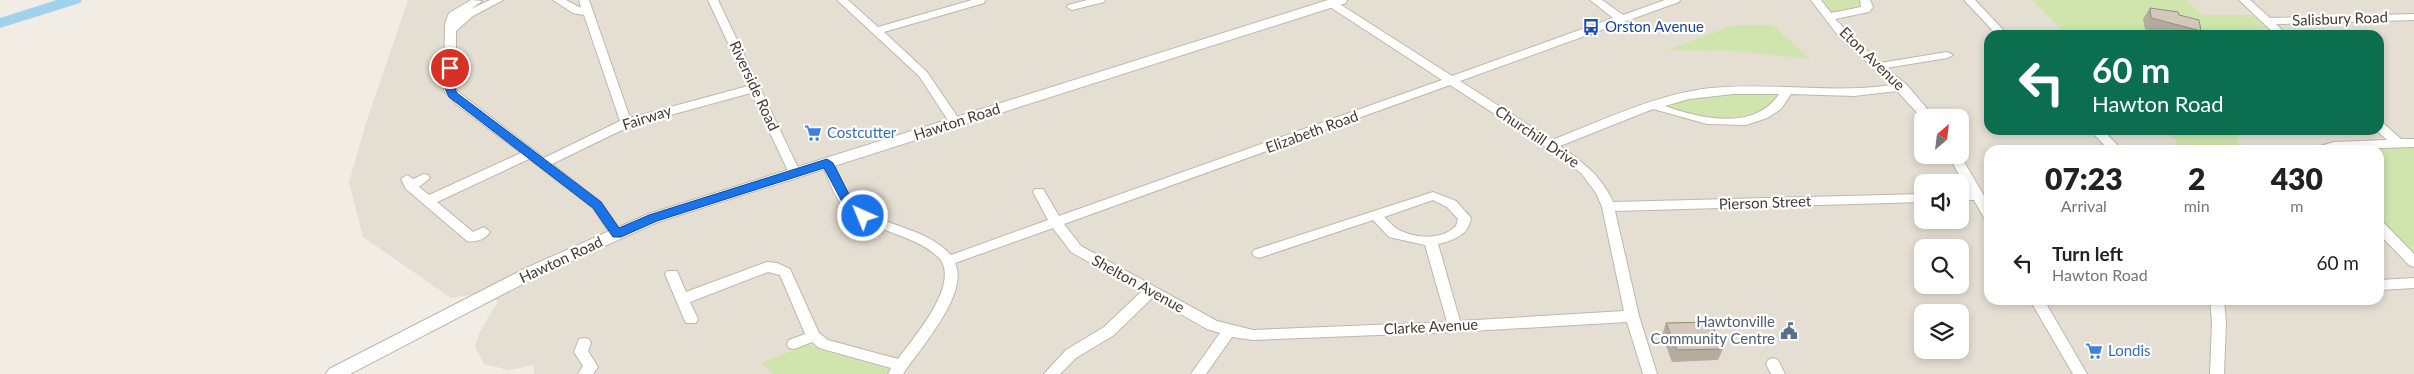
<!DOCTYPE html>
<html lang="en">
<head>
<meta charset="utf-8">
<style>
	body { margin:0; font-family:Lato,sans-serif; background:#f6f6f6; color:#222; height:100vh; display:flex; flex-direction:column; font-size:19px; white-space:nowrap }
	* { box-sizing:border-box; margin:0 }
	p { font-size:16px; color:#767676 }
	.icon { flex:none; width:28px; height:28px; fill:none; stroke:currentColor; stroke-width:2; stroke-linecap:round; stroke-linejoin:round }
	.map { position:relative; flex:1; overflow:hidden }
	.side { position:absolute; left:1984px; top:145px; width:400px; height:160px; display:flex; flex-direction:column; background:#fff; border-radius:15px; box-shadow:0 2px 8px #0003 }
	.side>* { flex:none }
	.top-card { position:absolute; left:1984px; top:30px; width:400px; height:105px; border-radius:15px; box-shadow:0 2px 8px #0003; background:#0b6e4f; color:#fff; overflow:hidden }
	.needle { width:32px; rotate:28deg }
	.buttons { position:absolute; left:1914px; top:109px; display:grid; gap:10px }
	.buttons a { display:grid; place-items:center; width:55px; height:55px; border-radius:10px; background:#fff; box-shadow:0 2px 8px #0003; font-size:25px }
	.pin { position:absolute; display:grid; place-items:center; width:42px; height:42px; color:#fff; margin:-21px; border:2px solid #fff; border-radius:50%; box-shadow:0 1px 5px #0007 }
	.me { position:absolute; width:55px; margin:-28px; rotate:316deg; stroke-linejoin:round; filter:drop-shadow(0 0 4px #0008) }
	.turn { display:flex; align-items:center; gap:18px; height:105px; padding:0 25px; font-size:22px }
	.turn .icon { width:65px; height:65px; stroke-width:2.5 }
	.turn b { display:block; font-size:35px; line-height:42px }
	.eta { display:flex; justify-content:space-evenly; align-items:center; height:85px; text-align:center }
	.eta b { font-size:30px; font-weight:800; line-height:35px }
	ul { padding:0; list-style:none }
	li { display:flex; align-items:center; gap:15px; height:65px; padding:0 25px }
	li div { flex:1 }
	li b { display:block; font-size:19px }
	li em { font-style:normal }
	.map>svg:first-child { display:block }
	.residential { fill:#e5ded2; fill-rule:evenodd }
	.green { fill:#cfe5ad }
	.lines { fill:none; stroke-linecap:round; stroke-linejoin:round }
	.stream { stroke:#a1d2ed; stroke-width:3 }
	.river { fill:#a1d2ed; fill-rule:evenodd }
	.minor-casing { stroke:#bfb7aa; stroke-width:2 }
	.tertiary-casing { stroke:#bfb7aa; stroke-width:2 }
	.minor { fill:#fff; fill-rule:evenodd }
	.tertiary { fill:#fff; fill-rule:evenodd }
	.wall { fill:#b5aca0 }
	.building { fill:#d3c8ba; stroke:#948c82 }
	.route { fill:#1a73e8; stroke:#114b97 }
	.labels { text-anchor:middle; stroke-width:4.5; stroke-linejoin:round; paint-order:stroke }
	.street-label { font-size:15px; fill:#433d34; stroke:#fff }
	.transit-label { font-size:15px; fill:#164399; stroke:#fff; text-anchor:start }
	.shop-label { font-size:15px; fill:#366cbe; stroke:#fff; text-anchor:start }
	.service-label { font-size:15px; fill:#4e5e75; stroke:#fff; text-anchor:end }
</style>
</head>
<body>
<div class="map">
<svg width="2414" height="374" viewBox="0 0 2414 374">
	<rect width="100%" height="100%" fill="#f1ede4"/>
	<path class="residential" d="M408 0H2414V374H534V365L509 370 484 364 475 347 479 333 498 302 489 292 451 298 363 237 349 182 366 123ZM1989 35H2379V130H1989ZM1922 118H1960V155H1922ZM1989 150H2379V300H1989ZM1922 182H1960V220H1922ZM1922 248H1960V285H1922ZM1922 312H1960V350H1922Z"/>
	<g class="green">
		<path d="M1822 0H1862L1863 8C1844 12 1833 20 1822 0Z"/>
		<path d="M2032 0H2186L2202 15H2252L2267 28 2216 31 2220 35H2067Z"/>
		<path d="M1740 25H1772L1810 59 1736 51 1668 50 1728 27Z"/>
		<path d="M1769 93 1777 97C1774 105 1764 109 1756 112 1726 122 1700 117 1671 108L1670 106C1683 93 1749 93 1769 93Z"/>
		<path d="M2164 130H2240L2236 150H2186Z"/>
		<path d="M2414 146V256L2379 220V150H2330Z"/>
		<path d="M809 344 821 350 889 369 886 374H774L761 363Z"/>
	</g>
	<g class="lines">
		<path class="stream" d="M64 0V3"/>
		<path class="river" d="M57 0H82L80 3 0 28V18Z"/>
		<g class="minor-casing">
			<g id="minor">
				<path d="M471 0 482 1 471 9 490 0H503L473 16 456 31V90L544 158 620 121 584 15 573 13 553 0H566L581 8 579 0H589L630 118 748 86 708 0H718L800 172 794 176 790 175 751 93 630 126 552 164 601 202 623 234 622 237H612L593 208 529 159 437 202 473 232 484 227 490 232C486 239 475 243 467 241L406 189 401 179 407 175 413 179 424 174 428 175 430 178 419 187 429 195 521 153 456 104 444 91 445 24 449 13Z"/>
				<path d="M837 0H848L878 27 972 0H985L984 3 884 32 927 72 961 122 959 125H951L919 76Z"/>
				<path d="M1087 0H1105L1104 2 1072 10 1067 7 1068 5Z"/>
				<path d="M1330 0 1335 1 1452 76 1613 18 1590 0H1602L1623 15 1665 0H1680L1679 2 1460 81 1552 140C1604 120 1656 94 1711 88 1771 82 1831 94 1891 85L1836 33 1811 0H1821L1831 13 1861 7 1860 0H1870L1873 7 1869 12 1835 19 1880 63 1947 52 1953 55 1947 58 1886 68 1906 84 1935 118H1922L1897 91 1854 96 1791 94 1781 109 1767 118 1746 125 1707 124 1653 109 1560 146C1582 162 1602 176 1613 202L1922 194V202L1615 211 1639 316 1657 374H1643L1627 322 1455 332 1253 340 1232 337 1206 374H1191L1220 333 1207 329 1152 298 1114 335 1076 358 1060 374H1044L1066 350 1104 327 1141 292 1071 252 1053 228 955 263C970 294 919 349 903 374H888L891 368 819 348 812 342 794 349 789 348 787 344 789 340 805 334 780 275 768 272 690 302 698 319 696 323H686L684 319 665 274 667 271H677L686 292 767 262 777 263 790 269 819 333 828 340 898 359C913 338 960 285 940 259 930 248 914 241 901 236 884 229 864 224 849 212 835 202 829 178 821 163L823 160H831C840 174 844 193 856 204 880 227 925 226 951 255L1048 220 1033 192 1035 189H1043L1059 216 1442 80 1327 5 1326 3ZM1450 85 1547 148 1581 173 1596 193 1602 207 1624 311 1460 321 1438 244C1454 240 1468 236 1471 218L1456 201 1433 192 1254 250 1252 253 1254 256 1259 258 1373 220 1389 237 1425 245 1447 322 1253 330 1217 321 1081 246 1064 224ZM1733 94H1779C1755 131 1701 119 1665 106L1689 99ZM1433 200 1447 207 1458 219 1456 226C1442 240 1417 239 1399 230 1394 228 1389 221 1384 217Z"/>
				<path d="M1964 0H1975L2008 35H1997Z"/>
				<path d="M2239 0H2250L2270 18 2414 14V20L2276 24 2287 35H2276Z"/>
				<path d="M2379 122 2383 123 2401 139H2414V147L2315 150 2317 147 2334 142 2387 140 2376 130H2379Z"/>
				<path d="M2090 130H2103L2122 150H2109Z"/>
				<path d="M1948 155H1960L1989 204V219L1984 218 1974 200H1960V192H1969Z"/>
				<path d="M2379 222 2384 223 2414 254V267L2409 265 2379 234Z"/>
				<path d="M2414 278V288L2379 290V280Z"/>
				<path d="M2030 300H2044L2087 374H2073Z"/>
				<path d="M2210 300H2224L2226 322 2224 374H2210L2212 322Z"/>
				<path d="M584 338 589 339 591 343 588 351 598 367 593 374H578L583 366 574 352 579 339Z"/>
				<path d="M1773 358 1778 360 1785 374H1771L1766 364 1768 360Z"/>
			</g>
		</g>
		<g class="tertiary-casing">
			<path id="tertiary" d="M1328 0H1347L1346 3 658 222 538 276 350 374H326L329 369 526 268 648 214Z"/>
		</g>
		<use href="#minor" class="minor"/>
		<use href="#tertiary" class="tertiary"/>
	</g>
	<g class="wall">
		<path d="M2150 8 2179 15 2201 31 2198 35H2169L2145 29 2143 19Z"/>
		<path d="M1666 323 1723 349 1718 360 1672 362 1662 335Z"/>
	</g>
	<g class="building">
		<path d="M2150 8 2178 12 2179 15 2199 20 2201 31 2151 18Z"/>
		<path d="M1711 322 1723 349 1677 350 1666 323Z"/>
	</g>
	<path class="route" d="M450 64 455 68 454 86 457 93 601 202 619 228 649 215 827 159 833 163 855 206 868 216 863 220 847 211 824 168 657 221 621 237H613L593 208 449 97 444 86 445 68Z"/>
	<defs>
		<g id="bus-bare" transform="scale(1.35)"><path d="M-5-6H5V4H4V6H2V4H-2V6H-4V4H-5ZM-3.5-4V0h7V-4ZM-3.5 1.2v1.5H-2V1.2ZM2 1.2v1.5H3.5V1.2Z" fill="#1a4fb4" stroke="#fff" stroke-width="2.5" paint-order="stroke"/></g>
		<g id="supermarket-bare" transform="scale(1.35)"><path d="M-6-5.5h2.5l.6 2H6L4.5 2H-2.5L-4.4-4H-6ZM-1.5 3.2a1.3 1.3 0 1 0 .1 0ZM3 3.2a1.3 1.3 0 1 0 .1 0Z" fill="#3f7fe0" stroke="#fff" stroke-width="2.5" paint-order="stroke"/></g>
		<g id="civic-bare" transform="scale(1.35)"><path d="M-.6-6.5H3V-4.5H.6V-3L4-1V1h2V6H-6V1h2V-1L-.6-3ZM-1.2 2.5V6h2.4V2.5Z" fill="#5c6f8a" stroke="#fff" stroke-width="2.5" paint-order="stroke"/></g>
	</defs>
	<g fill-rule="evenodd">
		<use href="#bus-bare" x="1591" y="27"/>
		<use href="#supermarket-bare" x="813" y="133"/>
		<use href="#civic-bare" x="1789" y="331"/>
		<use href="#supermarket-bare" x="2094" y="351"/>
	</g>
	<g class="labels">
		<g class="street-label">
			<text transform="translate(2340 19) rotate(-2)" y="5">Salisbury Road</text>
			<text transform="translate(1872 59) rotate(44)" y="5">Eton Avenue</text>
			<text transform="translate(754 86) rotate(65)" y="5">Riverside Road</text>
			<text transform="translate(647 118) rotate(-18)" y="5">Fairway</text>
			<text transform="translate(957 122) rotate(-18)" y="5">Hawton Road</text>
			<text transform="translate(1312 132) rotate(-20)" y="5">Elizabeth Road</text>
			<text transform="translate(1537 137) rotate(34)" y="5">Churchill Drive</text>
			<text transform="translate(1765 203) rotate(-2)" y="5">Pierson Street</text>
			<text transform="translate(561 260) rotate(-25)" y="5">Hawton Road</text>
			<text transform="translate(1138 284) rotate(29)" y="5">Shelton Avenue</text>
			<text transform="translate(1431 327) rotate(-3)" y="5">Clarke Avenue</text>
		</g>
		<g class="transit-label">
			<text x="1605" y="32">Orston Avenue</text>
		</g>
		<g class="shop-label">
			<text x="827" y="138">Costcutter</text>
			<text x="2108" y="356">Londis</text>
		</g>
		<g class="service-label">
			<text x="1775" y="327">Hawtonville<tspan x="1775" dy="17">Community Centre</tspan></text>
		</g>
	</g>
</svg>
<div class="buttons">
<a><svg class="needle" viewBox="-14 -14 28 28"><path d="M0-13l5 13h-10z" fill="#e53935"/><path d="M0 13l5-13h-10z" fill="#767676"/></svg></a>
<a><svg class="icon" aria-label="sound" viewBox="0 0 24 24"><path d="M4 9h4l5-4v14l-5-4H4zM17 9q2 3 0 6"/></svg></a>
<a><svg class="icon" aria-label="search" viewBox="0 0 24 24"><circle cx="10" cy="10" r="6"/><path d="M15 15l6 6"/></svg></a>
<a><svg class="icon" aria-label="layers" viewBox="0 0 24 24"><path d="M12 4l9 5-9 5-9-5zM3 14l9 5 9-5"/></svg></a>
</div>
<div class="pin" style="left:450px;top:68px;background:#d93025"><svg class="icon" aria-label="arrive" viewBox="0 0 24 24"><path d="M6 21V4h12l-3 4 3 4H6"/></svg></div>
<svg class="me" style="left:863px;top:216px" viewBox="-20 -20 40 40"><circle r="17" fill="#1a73e8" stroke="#fff" stroke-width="3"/><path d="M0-11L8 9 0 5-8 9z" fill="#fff"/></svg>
<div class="top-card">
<div class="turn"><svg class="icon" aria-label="left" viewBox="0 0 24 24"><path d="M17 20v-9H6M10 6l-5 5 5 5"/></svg><div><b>60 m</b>Hawton Road</div></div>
</div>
<section class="side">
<div class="eta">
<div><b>07:23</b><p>Arrival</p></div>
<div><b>2</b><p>min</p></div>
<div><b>430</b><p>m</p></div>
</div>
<ul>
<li><svg class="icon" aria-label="left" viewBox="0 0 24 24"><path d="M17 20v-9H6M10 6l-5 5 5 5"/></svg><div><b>Turn left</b><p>Hawton Road</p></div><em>60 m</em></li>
</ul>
</section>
</div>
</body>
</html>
